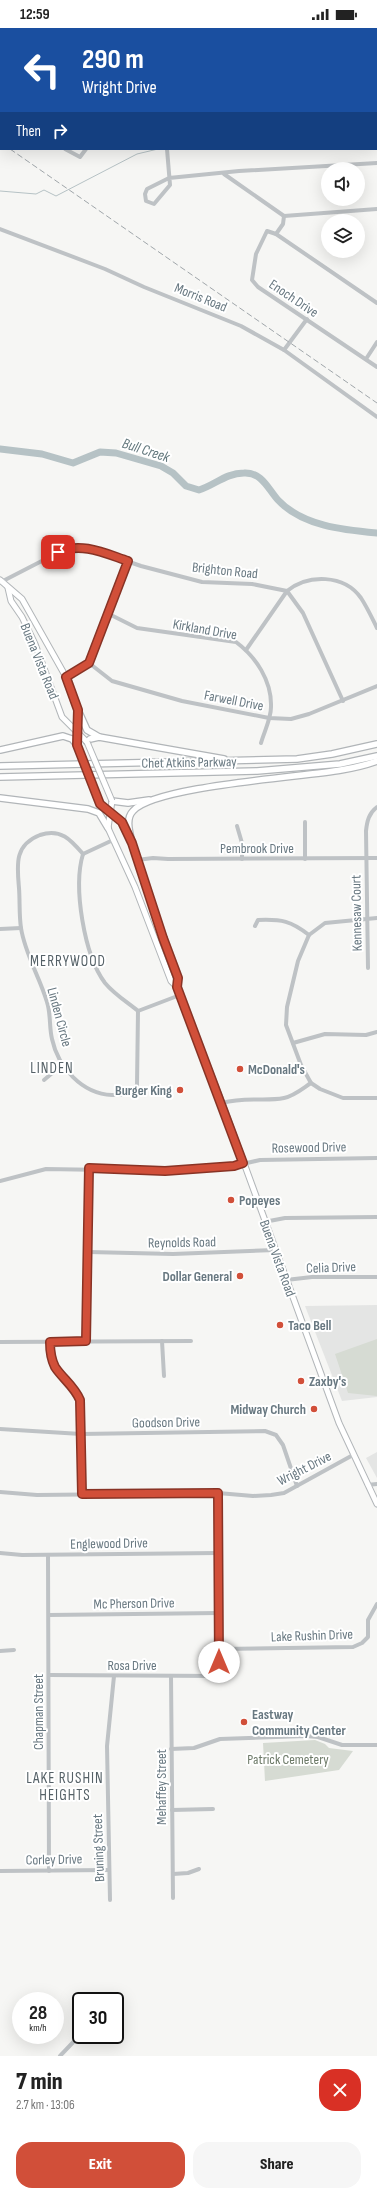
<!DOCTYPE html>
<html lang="en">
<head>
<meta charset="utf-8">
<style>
	body { margin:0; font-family:"Sofia Sans Condensed",sans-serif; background:#f6f6f6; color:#222; height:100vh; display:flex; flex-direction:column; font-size:15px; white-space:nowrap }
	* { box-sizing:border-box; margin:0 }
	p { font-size:13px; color:#767676 }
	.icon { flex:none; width:22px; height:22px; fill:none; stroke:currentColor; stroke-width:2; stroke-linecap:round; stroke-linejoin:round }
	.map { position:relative; height:2028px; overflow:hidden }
	.drawer { display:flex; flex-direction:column; background:#fff; flex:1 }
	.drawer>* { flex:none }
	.guide { position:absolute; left:0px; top:0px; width:377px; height:122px; box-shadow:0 4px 16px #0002; background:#1a4fa0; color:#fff; overflow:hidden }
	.buttons { position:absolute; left:321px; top:134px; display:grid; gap:8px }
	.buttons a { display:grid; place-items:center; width:44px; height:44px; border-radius:50%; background:#fff; box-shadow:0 4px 16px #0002; font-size:20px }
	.speed { position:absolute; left:12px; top:1964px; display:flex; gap:8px; font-size:20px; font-weight:700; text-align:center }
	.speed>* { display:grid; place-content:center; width:52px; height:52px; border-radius:50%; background:#fff; box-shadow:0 4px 16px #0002; line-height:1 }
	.speed small { font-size:10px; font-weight:400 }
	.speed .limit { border:2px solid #111; border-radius:6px; background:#fff; color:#111 }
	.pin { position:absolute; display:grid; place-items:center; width:34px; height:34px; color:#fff; margin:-17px; border-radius:8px; box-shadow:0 2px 6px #0006 }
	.me { position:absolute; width:44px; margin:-22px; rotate:0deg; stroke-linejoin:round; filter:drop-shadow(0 0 3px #0008) }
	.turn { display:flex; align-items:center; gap:14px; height:84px; padding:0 16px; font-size:18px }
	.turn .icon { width:52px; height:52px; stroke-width:2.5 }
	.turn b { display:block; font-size:28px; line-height:34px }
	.then { display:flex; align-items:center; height:38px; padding:0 16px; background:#0003; gap:8px; font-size:15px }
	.round { display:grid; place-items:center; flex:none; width:42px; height:42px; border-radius:16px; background:#f6f6f6 }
	.overview { display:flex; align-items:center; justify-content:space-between; height:68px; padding:0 16px }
	h1 { font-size:24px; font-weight:800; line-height:30px }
	.primary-button { display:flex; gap:8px; margin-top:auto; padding:8px 16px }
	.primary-button a { flex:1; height:46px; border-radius:16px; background:#d14f39; color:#fff; font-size:16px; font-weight:800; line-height:46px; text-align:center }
	.primary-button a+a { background:#f6f6f6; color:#222 }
	.status { display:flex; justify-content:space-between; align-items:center; height:28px; padding:0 20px; background:#fff; direction:ltr }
	.status svg { height:11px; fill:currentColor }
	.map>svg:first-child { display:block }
	.built { fill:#e4e5e4 }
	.green { fill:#d6dbd3 }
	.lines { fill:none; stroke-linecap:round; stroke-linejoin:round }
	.stream { stroke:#b6c2c5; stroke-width:1 }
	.river { stroke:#b6c2c5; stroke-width:7 }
	.major-casing { stroke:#b2b6b9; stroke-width:7 }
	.highway-casing { stroke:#b1b5b8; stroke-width:8 }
	.minor { stroke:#bec2c5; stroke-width:4 }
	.major { stroke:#fff; stroke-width:5 }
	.highway { stroke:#fff; stroke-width:5.5 }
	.rail { stroke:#a0a6aa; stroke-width:1; stroke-dasharray:6 3; stroke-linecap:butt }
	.major-bridge-casing { stroke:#b2b6b9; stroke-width:7; stroke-linecap:butt }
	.major-bridge { stroke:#fff; stroke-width:5 }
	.route-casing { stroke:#883325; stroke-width:10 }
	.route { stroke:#d14f39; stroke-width:7 }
	.poi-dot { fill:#d14f39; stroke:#fff; stroke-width:1.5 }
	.labels { text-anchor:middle; stroke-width:4; stroke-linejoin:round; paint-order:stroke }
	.street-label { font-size:14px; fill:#687881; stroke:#fff }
	.poi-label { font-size:14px; font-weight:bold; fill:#687881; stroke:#fff; text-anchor:start }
	.park-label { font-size:14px; fill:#6c7967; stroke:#fff }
	.water-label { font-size:15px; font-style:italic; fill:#64797e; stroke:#fff }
	.neighbourhood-label { font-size:15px; letter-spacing:1px; fill:#556167; stroke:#fff }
</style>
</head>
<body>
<div class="status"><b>12:59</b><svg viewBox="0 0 49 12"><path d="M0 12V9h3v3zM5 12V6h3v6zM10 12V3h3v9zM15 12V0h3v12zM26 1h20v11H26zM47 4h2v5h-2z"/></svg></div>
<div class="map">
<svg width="377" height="2028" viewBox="0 0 377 2028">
	<rect width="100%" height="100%" fill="#f6f6f4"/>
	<g class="built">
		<path d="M377 1277V1369L342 1373 305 1278Z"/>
		<path d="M377 1424V1450L366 1430Z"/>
	</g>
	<g class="green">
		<path d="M377 1311V1368L348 1365 335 1326Z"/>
		<path d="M315 1712 325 1716 329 1720 353 1723 339 1742 265 1753 263 1715Z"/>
	</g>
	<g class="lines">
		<g class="stream">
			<path d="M376 97 377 96"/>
			<path d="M0 163 36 166 44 162 56 168 137 126 158 121"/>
		</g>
		<path class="river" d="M0 421 42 426 73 435 100 424 116 425 161 438 173 445 186 458 199 462C215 457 226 445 244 445 262 444 268 461 278 472 302 498 344 502 377 505"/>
		<g class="major-casing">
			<g id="major">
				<path d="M0 552 22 571 66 649 78 682 77 717"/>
				<path d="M8 560 11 573 22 589 35 616 62 689 87 714"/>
				<path d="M112 773 108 800 135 859 171 953 177 959 222 1075 339 1395 377 1476"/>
				<path d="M100 776 122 794 132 815 162 908 178 950 177 959"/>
			</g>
		</g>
		<g class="highway-casing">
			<g id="highway">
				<path d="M78 682 87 702 99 709"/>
				<path d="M87 714 90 711 99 709 224 731"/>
				<path d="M0 722 63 708 72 711 77 717"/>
				<path d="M0 738 297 731 332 726 377 716"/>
				<path d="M0 749 257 743 340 736 377 728"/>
				<path d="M0 770 88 781 99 785 108 800"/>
				<path d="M112 773 128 775 149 772"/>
				<path d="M132 815C130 805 125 791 133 783 154 758 303 749 341 742 353 740 366 737 377 733"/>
			</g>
		</g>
		<g class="minor">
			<path d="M51 0 52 1"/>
			<path d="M171 0V1"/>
			<path d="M214 0V1"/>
			<path d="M262 0V1"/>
			<path d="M308 0V1"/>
			<path d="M354 0V1"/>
			<path d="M0 27H1"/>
			<path d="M65 121 80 129 86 121"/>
			<path d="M167 121 170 157 154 176 146 173 145 166 147 161 169 150 239 143 377 135"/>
			<path d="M224 146 284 188 377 181"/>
			<path d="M0 201 105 241 144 259 241 298 284 322 377 389"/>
			<path d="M276 206 283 196 284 188"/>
			<path d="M377 275 276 206 267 203 256 226 252 252 258 259 377 339"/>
			<path d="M284 322 307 291"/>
			<path d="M366 331 377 314"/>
			<path d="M1 554 67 520 80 519 95 522 141 538 202 554 252 556 287 563 303 585 343 673"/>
			<path d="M109 586 137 600 236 614C256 629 272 653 271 679 271 691 264 704 261 715"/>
			<path d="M246 622 287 563C308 546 344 546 361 570 367 579 372 590 377 600"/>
			<path d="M89 635 112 653 182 673 269 690 291 691 309 686 377 658"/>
			<path d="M66 649 89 635 128 533"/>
			<path d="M305 794V831"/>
			<path d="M237 798 242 815V831"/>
			<path d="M83 826C71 812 61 800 40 807 14 817 17 837 19 860 20 873 19 887 21 900 25 926 40 950 47 974 51 986 49 999 52 1011 58 1039 82 1066 112 1067 123 1067 132 1067 137 1057L138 983"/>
			<path d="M83 826C73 859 84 927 105 955 114 966 127 974 138 983L180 967"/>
			<path d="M83 826 113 812"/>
			<path d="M137 832 153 830 168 831 377 830"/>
			<path d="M377 890 325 895 309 907 298 933 287 979 286 997 301 1037 311 1055 320 1061 343 1070H377"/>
			<path d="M255 898 258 892C282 891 291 893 309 907"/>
			<path d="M0 901 21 900"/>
			<path d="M368 940 366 803C367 793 369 785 377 779"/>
			<path d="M293 1015 325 1006 366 1007 377 1004"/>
			<path d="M44 1052 63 1036"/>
			<path d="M222 1075C246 1068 263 1074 284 1070 294 1068 302 1061 311 1055"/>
			<path d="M0 1153 46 1141 165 1143 234 1138 260 1132 377 1130"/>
			<path d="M264 1194 285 1190 377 1189"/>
			<path d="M89 1224 173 1226 275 1222"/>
			<path d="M286 1252 312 1249H377"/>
			<path d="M49 1313C52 1346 69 1347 80 1372L82 1466"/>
			<path d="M86 1313 89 1140"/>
			<path d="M162 1313 164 1348"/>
			<path d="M0 1314 191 1313"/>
			<path d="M0 1401 81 1406 265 1403 276 1407 283 1417 297 1458"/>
			<path d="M367 1457 377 1456"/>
			<path d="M0 1464 37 1467 218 1465 253 1468 271 1467 284 1465 353 1427"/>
			<path d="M0 1525 22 1527 218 1525"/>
			<path d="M48 1527 49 1843"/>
			<path d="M49 1587 219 1585"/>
			<path d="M219 1621 353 1619 362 1615 368 1609V1592L377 1576"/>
			<path d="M0 1623 14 1622"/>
			<path d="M49 1647 219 1648 218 1465"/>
			<path d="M171 1648 173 1870"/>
			<path d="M171 1721 194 1720 220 1711 306 1708 318 1709 342 1717H377"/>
			<path d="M172 1782 213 1781"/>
			<path d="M0 1843 108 1842"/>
			<path d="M173 1846 188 1845 199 1841"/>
			<path d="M110 1872 107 1718 114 1648"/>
			<path d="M60 2028 81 2006"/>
		</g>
		<use href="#major" class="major"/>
		<use href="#highway" class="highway"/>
		<g class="rail">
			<path d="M0 114 1 115"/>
			<path d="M10 121 377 375"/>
		</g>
		<g class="major-bridge-casing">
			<g id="major-bridge">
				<path d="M87 714 112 773"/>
				<path d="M77 717 100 776"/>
			</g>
		</g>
		<use href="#major-bridge" class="major-bridge"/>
	</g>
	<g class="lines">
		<g class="route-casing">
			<path id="route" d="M58 524C82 514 104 525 128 533L89 635 66 649 78 682 77 717 100 776 122 794 132 815 163 910 178 950 177 959 243 1135 234 1138 165 1143 89 1140 86 1313 50 1314C50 1322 51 1331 55 1339 63 1351 74 1358 80 1372L82 1466 218 1465 219 1634"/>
		</g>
		<use href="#route" class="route"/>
	</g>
	<g class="poi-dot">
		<circle cx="240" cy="1041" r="4"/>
		<circle cx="180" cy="1062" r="4"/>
		<circle cx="231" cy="1172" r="4"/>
		<circle cx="240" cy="1248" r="4"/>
		<circle cx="280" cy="1297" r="4"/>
		<circle cx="301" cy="1353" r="4"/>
		<circle cx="314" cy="1381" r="4"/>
		<circle cx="244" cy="1694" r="4"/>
	</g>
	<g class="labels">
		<g class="street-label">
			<text transform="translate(201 269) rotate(22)" y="5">Morris Road</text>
			<text transform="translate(294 270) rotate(34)" y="5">Enoch Drive</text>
			<text transform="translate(225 542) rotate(6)" y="5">Brighton Road</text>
			<text transform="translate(205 601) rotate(10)" y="5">Kirkland Drive</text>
			<text transform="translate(40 633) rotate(68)" y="5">Buena Vista Road</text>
			<text transform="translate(234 672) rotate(11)" y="5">Farwell Drive</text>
			<text transform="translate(189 734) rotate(-1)" y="5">Chet Atkins Parkway</text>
			<text x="257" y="825">Pembrook Drive</text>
			<text transform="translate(356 885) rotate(-91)" y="5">Kennesaw Court</text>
			<text transform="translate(60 989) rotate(75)" y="5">Linden Circle</text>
			<text transform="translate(309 1119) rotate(-1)" y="5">Rosewood Drive</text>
			<text transform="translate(182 1214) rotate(-1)" y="5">Reynolds Road</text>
			<text transform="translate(278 1230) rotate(70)" y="5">Buena Vista Road</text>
			<text transform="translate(331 1239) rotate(-2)" y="5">Celia Drive</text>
			<text transform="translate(166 1394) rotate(-1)" y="5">Goodson Drive</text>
			<text transform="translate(304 1440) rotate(-27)" y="5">Wright Drive</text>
			<text transform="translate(109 1515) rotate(-1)" y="5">Englewood Drive</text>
			<text transform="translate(134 1575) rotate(-1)" y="5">Mc Pherson Drive</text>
			<text transform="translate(312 1607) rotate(-2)" y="5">Lake Rushin Drive</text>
			<text x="132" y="1642">Rosa Drive</text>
			<text transform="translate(38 1684) rotate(-90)" y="5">Chapman Street</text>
			<text transform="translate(161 1759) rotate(-90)" y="5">Mehaffey Street</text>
			<text transform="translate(98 1820) rotate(-92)" y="5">Bruning Street</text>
			<text transform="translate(54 1831) rotate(-1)" y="5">Corley Drive</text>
		</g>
		<g class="poi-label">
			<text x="248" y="1046">McDonald's</text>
			<text x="172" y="1067" text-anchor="end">Burger King</text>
			<text x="239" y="1177">Popeyes</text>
			<text x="232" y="1253" text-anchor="end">Dollar General</text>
			<text x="288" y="1302">Taco Bell</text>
			<text x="309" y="1358">Zaxby's</text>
			<text x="306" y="1386" text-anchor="end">Midway Church</text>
			<text x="252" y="1691">Eastway<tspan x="252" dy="16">Community Center</tspan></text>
		</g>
		<g class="park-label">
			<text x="288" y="1736">Patrick Cemetery</text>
		</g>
		<g class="water-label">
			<text transform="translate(146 422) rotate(18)" y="5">Bull Creek</text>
		</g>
		<g class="neighbourhood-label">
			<text x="68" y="938">MERRYWOOD</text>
			<text x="52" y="1045">LINDEN</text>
			<text x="65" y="1755">LAKE RUSHIN<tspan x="65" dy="17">HEIGHTS</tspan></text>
		</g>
	</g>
</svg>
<div class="buttons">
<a><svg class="icon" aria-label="sound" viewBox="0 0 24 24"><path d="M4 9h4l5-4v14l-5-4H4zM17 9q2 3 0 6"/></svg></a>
<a><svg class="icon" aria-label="layers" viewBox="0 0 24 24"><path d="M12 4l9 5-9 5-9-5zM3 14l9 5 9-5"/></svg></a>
</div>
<div class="speed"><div>28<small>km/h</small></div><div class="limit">30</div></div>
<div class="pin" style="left:58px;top:524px;background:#d93025"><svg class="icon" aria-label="arrive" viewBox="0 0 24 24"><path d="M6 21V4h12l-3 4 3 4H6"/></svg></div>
<svg class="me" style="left:219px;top:1634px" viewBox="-20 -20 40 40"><circle r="19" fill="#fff"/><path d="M0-13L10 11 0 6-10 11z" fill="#d14f39"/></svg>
<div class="guide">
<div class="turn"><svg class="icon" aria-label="left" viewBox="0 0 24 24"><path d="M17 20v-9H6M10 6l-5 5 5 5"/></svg><div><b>290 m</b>Wright Drive</div></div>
<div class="then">Then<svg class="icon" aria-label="right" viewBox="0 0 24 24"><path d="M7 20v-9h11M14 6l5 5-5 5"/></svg></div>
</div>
</div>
<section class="drawer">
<div class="overview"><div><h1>7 min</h1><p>2.7 km · 13:06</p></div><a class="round" style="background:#d93025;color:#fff"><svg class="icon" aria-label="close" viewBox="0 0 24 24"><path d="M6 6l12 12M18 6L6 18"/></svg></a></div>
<div class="primary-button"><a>Exit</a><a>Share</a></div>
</section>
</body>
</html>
